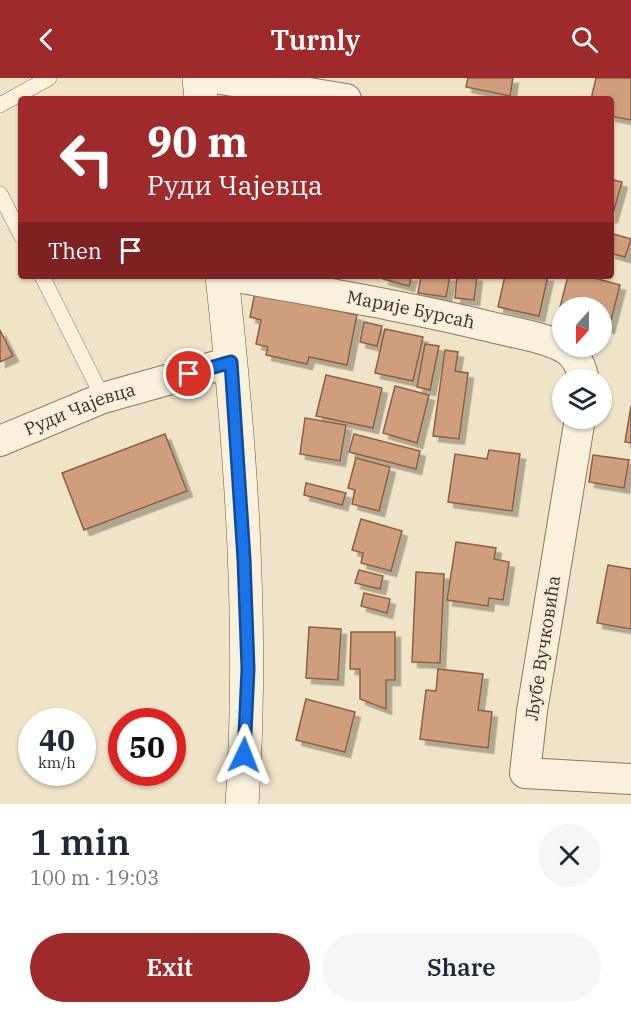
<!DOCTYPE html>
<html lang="en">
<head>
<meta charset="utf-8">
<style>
	body { margin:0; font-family:"IBM Plex Serif",serif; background:#f6f6f7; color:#1f2937; height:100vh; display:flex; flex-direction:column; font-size:22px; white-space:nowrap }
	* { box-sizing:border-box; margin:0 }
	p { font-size:20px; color:#747a83 }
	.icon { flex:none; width:33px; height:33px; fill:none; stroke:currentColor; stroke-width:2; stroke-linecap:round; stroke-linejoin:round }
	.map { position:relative; height:726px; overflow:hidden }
	.side { display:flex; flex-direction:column; background:#fff; flex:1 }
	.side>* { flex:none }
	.top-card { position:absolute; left:18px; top:18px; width:596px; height:183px; border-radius:6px; box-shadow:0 2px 4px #0004; background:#9e2a2b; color:#fff; overflow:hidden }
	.needle { width:39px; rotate:201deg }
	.fabs { position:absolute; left:552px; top:219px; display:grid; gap:12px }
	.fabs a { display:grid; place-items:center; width:60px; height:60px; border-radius:50%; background:#fff; box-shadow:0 2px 4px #0004; font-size:30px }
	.speed { position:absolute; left:18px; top:630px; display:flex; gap:12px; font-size:30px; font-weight:700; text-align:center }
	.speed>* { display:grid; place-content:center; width:78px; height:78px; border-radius:50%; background:#fff; box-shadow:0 2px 4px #0004; line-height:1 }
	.speed small { font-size:15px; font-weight:400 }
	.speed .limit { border:9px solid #d22; background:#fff; color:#111 }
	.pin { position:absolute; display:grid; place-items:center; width:51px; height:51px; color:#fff; margin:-26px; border:3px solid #fff; border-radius:50%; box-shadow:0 2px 6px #0007 }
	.me { position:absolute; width:66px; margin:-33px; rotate:2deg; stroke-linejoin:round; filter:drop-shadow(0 0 4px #0008) }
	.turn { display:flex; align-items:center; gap:21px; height:126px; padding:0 30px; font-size:27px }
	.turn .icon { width:78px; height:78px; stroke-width:2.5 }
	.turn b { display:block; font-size:42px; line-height:51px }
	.then { display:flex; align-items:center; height:57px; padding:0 30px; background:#0003; gap:12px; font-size:22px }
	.round { display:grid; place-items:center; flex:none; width:63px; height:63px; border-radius:32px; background:#f6f6f7 }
	.summary { display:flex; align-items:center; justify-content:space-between; height:102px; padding:0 30px }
	h1 { font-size:36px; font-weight:600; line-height:45px }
	.cta { display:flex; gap:12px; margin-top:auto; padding:12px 30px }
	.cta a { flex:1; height:69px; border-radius:36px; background:#9e2a2b; color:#fff; font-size:24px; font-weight:600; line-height:69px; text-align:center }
	.cta a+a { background:#f6f6f7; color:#1f2937 }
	header { display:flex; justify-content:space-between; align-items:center; height:78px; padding:0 30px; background:#9e2a2b; color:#fff; font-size:27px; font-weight:600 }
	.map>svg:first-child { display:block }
	.building { fill:#cf9f7d; stroke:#8d5f41; stroke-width:1.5; filter:url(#shadow) }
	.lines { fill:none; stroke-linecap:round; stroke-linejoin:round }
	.lane-casing { stroke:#8d765c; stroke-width:16 }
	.street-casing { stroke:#8d765c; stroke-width:32 }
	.secondary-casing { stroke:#6f573f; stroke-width:34 }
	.lane { stroke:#faf1dc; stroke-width:15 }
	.street { stroke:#faf1dc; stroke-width:30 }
	.secondary { stroke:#faf1dc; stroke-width:33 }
	.route-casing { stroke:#114b97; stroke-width:15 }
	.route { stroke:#1a73e8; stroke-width:10 }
	.labels { text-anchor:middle; stroke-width:6; stroke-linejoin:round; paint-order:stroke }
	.street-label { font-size:18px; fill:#3d2e20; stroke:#f7eed8 }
</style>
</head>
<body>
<header><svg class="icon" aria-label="back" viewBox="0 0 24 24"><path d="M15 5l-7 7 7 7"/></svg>Turnly<svg class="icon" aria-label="search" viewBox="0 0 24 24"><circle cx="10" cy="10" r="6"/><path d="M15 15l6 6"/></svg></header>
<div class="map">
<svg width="631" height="726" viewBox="0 0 631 726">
	<defs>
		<filter id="shadow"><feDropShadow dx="5.5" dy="5.5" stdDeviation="0" flood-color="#0004"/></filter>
	</defs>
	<rect width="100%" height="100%" fill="#f0e4c8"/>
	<g class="building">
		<path d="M468 0H513L510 18 466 9Z"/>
		<path d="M596 0H631V42L610 38V21H591Z"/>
		<path d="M610 101 622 104 612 139H610Z"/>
		<path d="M610 155 631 161 625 179 610 175Z"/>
		<path d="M384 198H412L409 208 383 201Z"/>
		<path d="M421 198H450L446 219 418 215Z"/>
		<path d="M457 198H477L474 222 455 220Z"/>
		<path d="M505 198H548L539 238 498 229Z"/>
		<path d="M568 198H587L620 207 609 250 602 248V230H562V238L558 237Z"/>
		<path d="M255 215 357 237 347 287 309 279 307 286 266 277 268 269 256 266 261 242 250 239Z"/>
		<path d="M364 244 382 248 377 268 360 264Z"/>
		<path d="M385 251 423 259 413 303 375 295Z"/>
		<path d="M0 252 13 278 0 284Z"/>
		<path d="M425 266 439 268 430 312 417 309Z"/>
		<path d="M445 272 458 274 455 293 468 295 459 361 433 358Z"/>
		<path d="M326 297 382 310 373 350 316 338Z"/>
		<path d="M395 308 429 317 417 365 383 355Z"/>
		<path d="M631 328V365L625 364Z"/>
		<path d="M305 340 346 347 340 383 300 376Z"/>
		<path d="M165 356 187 413 84 452 62 395Z"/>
		<path d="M354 356 420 373 416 391 349 374Z"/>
		<path d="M489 372 520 376 512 433 448 424 455 376 487 381Z"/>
		<path d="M593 377 629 382 624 410 589 404Z"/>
		<path d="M356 380 390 389 379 433 352 426 355 412 348 410Z"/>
		<path d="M306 405 346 415 342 427 304 417Z"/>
		<path d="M361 441 402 453 391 493 361 485 363 475 352 472Z"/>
		<path d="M456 464 496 470 494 481 509 484 503 522 489 520 488 528 447 522Z"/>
		<path d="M608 487 631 491V551L597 545Z"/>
		<path d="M359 492 383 498 380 511 355 505Z"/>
		<path d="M416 494 444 496 440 585 412 584Z"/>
		<path d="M364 515 390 521 387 535 361 528Z"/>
		<path d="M309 549 341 551 338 602 306 600Z"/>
		<path d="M351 554H395V602H386V631L360 621V591H350Z"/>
		<path d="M438 591 483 596 478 632 492 634 488 670 420 661 426 612 436 613Z"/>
		<path d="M306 621 355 634 345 674 296 662Z"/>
	</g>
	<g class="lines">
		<g class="lane-casing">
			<g id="lane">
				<path d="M0 27 49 0"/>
				<path d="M0 116 21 157"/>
				<path d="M42 198 103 320"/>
			</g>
		</g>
		<g class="street-casing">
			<g id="street">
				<path d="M214 0 346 21"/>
				<path id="s1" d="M231 198C318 214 406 228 491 249 514 255 546 259 566 271 577 278 581 289 584 302"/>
				<path d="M580 340 532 633 525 695 631 701"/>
				<path id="s2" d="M0 363 103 320 231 284"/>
			</g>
		</g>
		<g class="secondary-casing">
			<g id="secondary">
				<path d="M199 0 201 21"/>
				<path d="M222 198C241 373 254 550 242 726"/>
			</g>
		</g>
		<use href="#lane" class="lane"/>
		<use href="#street" class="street"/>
		<use href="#secondary" class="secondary"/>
	</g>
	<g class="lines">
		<g class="route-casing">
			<path id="route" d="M189 296 231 284 244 481 248 591 244 677"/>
		</g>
		<use href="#route" class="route"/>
	</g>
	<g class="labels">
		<g class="street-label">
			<text dy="6" stroke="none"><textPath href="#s1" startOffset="183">Марије Бурсаћ</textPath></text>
			<text dy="6" stroke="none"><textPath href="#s2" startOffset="86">Руди Чајевца</textPath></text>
			<text transform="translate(543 570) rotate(-81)" y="6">Љубе Вучковића</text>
		</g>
	</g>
</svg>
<div class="fabs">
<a><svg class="needle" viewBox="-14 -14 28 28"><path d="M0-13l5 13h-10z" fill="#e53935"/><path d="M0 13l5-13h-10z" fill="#747a83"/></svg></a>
<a><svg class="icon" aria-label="layers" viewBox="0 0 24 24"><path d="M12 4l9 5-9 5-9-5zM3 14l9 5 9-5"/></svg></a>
</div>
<div class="speed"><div>40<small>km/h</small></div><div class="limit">50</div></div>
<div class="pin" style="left:189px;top:296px;background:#d93025"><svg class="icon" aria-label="arrive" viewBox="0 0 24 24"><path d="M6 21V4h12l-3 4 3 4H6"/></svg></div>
<svg class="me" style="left:244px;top:677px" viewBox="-20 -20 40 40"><path d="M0-17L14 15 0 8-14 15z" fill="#1a73e8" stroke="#fff" stroke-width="4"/></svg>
<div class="top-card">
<div class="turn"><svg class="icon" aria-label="left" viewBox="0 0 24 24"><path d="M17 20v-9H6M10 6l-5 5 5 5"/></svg><div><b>90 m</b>Руди Чајевца</div></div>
<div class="then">Then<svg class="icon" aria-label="arrive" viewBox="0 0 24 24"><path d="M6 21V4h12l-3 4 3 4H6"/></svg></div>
</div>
</div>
<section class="side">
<div class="summary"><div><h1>1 min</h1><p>100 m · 19:03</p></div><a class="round"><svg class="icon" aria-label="close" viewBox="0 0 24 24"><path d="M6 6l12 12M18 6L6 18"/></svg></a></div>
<div class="cta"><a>Exit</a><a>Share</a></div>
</section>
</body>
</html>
